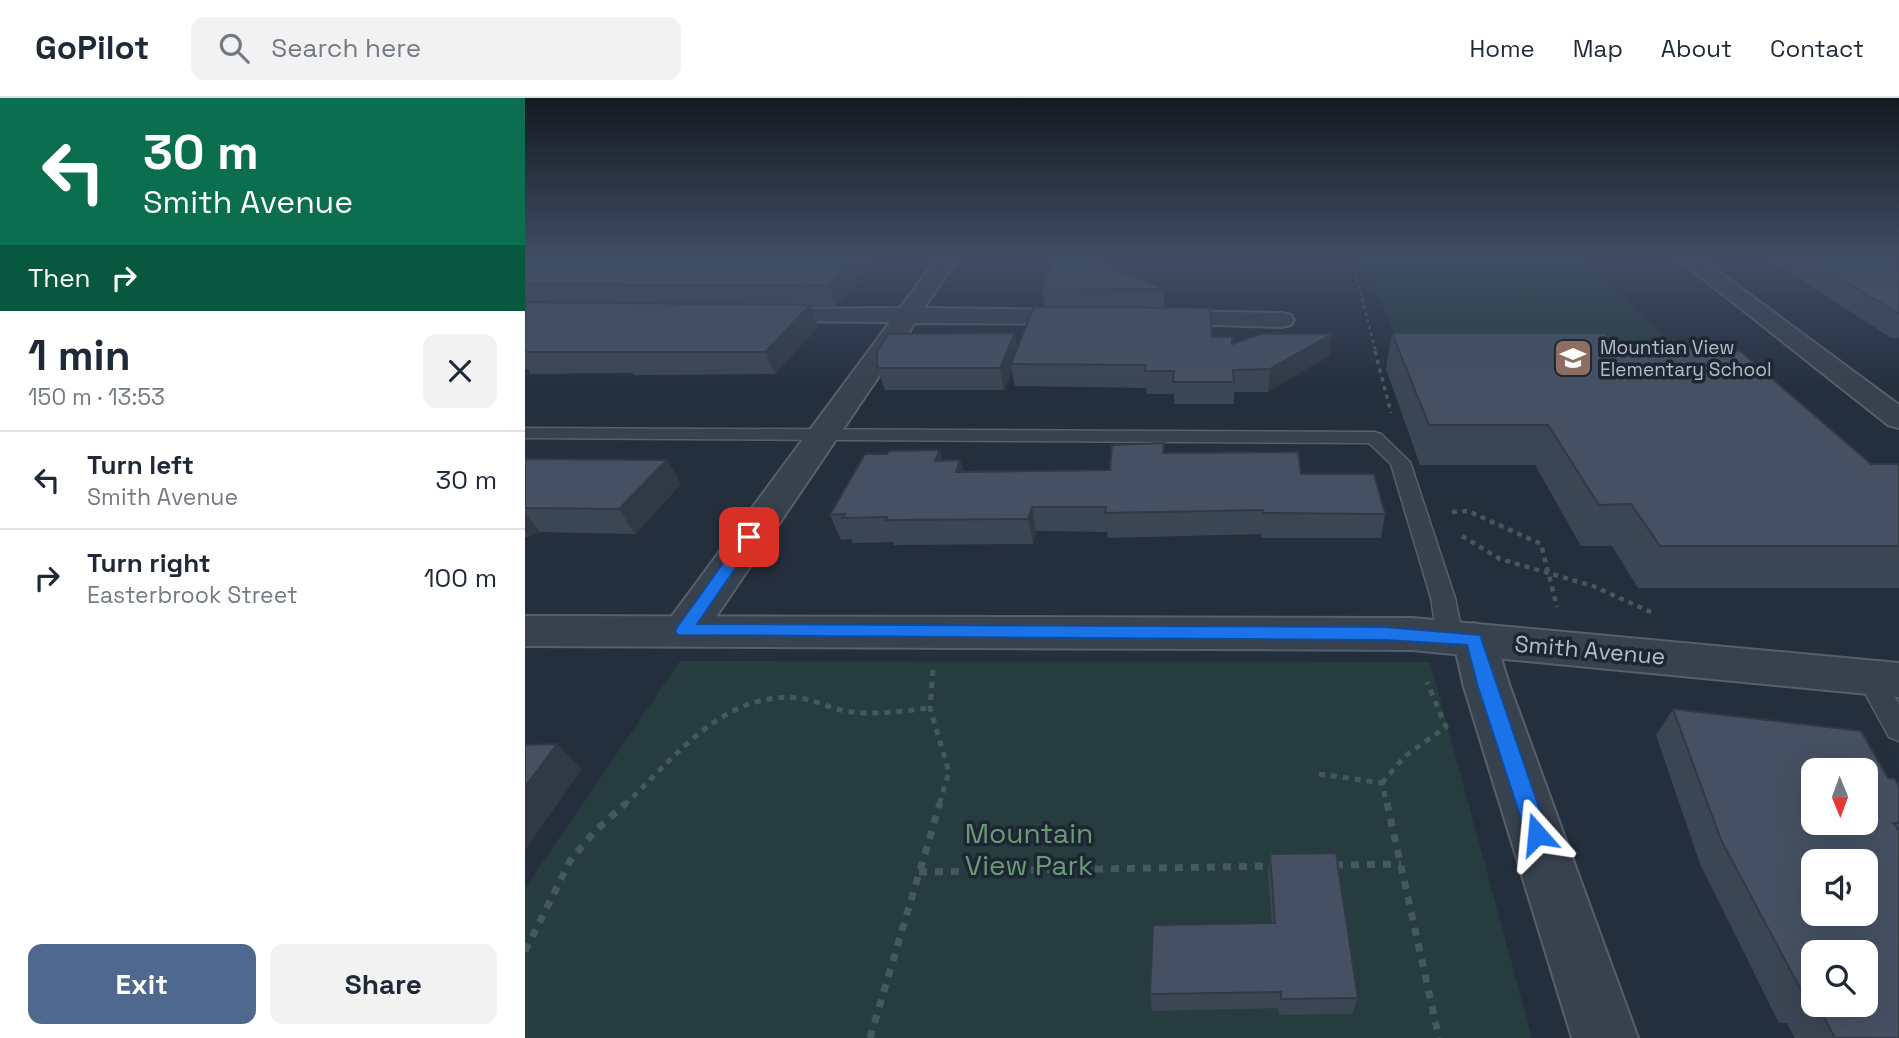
<!DOCTYPE html>
<html lang="en">
<head>
<meta charset="utf-8">
<style>
	body { margin:0; font-family:"Space Grotesk",sans-serif; background:#f2f2f3; color:#1f2937; height:100vh; display:flex; flex-direction:column; font-size:26px; white-space:nowrap }
	* { box-sizing:border-box; margin:0 }
	p { font-size:23px; color:#747a83 }
	.icon { flex:none; width:38px; height:38px; fill:none; stroke:currentColor; stroke-width:2; stroke-linecap:round; stroke-linejoin:round }
	.map { position:relative; flex:1; overflow:hidden }
	.side { display:flex; flex-direction:column; background:#fff; width:525px }
	.side>* { flex:none }
	.guide { background:#0b6e4f; color:#fff; overflow:hidden }
	.needle { width:46px; rotate:179deg }
	.fabs { position:absolute; left:1276px; top:660px; display:grid; gap:14px }
	.fabs a { display:grid; place-items:center; width:77px; height:77px; border-radius:14px; background:#fff; box-shadow:0 7px 28px #0002; font-size:35px }
	.pin { position:absolute; display:grid; place-items:center; width:60px; height:60px; color:#fff; margin:-30px; border-radius:14px; box-shadow:0 4px 10px #0006 }
	.me { position:absolute; width:77px; margin:-38px; rotate:342deg; stroke-linejoin:round; filter:drop-shadow(0 0 5px #0008) }
	.turn { display:flex; align-items:center; gap:24px; height:147px; padding:0 28px; font-size:32px }
	.turn .icon { width:91px; height:91px; stroke-width:2.5 }
	.turn b { display:block; font-size:49px; line-height:60px }
	.then { display:flex; align-items:center; height:66px; padding:0 28px; background:#0003; gap:14px; font-size:26px }
	.round { display:grid; place-items:center; flex:none; width:74px; height:74px; border-radius:14px; background:#f2f2f3 }
	.summary { display:flex; align-items:center; justify-content:space-between; height:119px; padding:0 28px }
	h1 { font-size:42px; font-weight:700; line-height:52px }
	.primary-button { display:flex; gap:14px; margin-top:auto; padding:14px 28px }
	.primary-button a { flex:1; height:80px; border-radius:14px; background:#4f688e; color:#fff; font-size:28px; font-weight:700; line-height:80px; text-align:center }
	.primary-button a+a { background:#f2f2f3; color:#1f2937 }
	ul { padding:0; list-style:none }
	li { display:flex; align-items:center; gap:21px; height:98px; padding:0 28px; border-top:2px solid #e0e1e3 }
	li div { flex:1 }
	li b { display:block; font-size:26px }
	li em { font-style:normal }
	header { display:flex; align-items:center; gap:42px; box-sizing:border-box; height:98px; padding:0 35px; background:#fff; border-bottom:2px solid #e0e1e3 }
	header strong { font-size:33px }
	nav { display:flex; gap:38px; margin-inline-start:auto; font-size:24px }
	.search { width:490px; height:63px; background:#f2f2f3; display:flex; align-items:center; gap:18px; box-sizing:border-box; padding:0 24px; border-radius:14px; color:#747a83; font-size:26px }
	main { display:flex; flex:1; min-height:0 }
	.map>svg:first-child { display:block }
	.green { fill:#263c3f }
	.lines { fill:none; stroke-linecap:round; stroke-linejoin:round }
	.service-casing { stroke:#565f6c; stroke-width:3 }
	.minor-casing { stroke:#565f6c; stroke-width:4 }
	.tertiary-casing { stroke:#565f6c; stroke-width:4 }
	.path-far4 { stroke:#44595c; stroke-width:2.5; stroke-dasharray:3.5 3.5; stroke-linecap:butt }
	.path-far3 { stroke:#44595c; stroke-width:3.5; stroke-dasharray:4.5 4.5; stroke-linecap:butt }
	.path-far2 { stroke:#44595c; stroke-width:4.5; stroke-dasharray:5 5; stroke-linecap:butt }
	.path-far1 { stroke:#44595c; stroke-width:5; stroke-dasharray:6 6; stroke-linecap:butt }
	.path { stroke:#44595c; stroke-width:7; stroke-dasharray:8 8; stroke-linecap:butt }
	.service { fill:#38414e; fill-rule:evenodd }
	.minor { fill:#38414e; fill-rule:evenodd }
	.tertiary { fill:#38414e; fill-rule:evenodd }
	.wall { fill:#3b4654; fill-rule:evenodd }
	.shaded-wall { fill:#303945 }
	.building { fill:#455162; stroke:#303945; stroke-width:2; fill-rule:evenodd }
	.route { fill:#1a73e8; stroke:#114b97; stroke-width:2 }
	.labels { text-anchor:middle; stroke-width:7; stroke-linejoin:round; paint-order:stroke }
	.far-poi-label { font-size:19px; fill:#b4bcc9; stroke:#1d2633; text-anchor:start }
	.street-label { font-size:23px; fill:#b4bcc9; stroke:#1d2633 }
	.near-park-label { font-size:28px; fill:#6b9a76; stroke:#1d2633 }
</style>
</head>
<body>
<header>
<strong>GoPilot</strong>
<div class="search"><svg class="icon" aria-label="search" viewBox="0 0 24 24"><circle cx="10" cy="10" r="6"/><path d="M15 15l6 6"/></svg>Search here</div>
<nav><a>Home</a><a>Map</a><a>About</a><a>Contact</a></nav>
</header>
<main>
<section class="side">
<div class="guide">
<div class="turn"><svg class="icon" aria-label="left" viewBox="0 0 24 24"><path d="M17 20v-9H6M10 6l-5 5 5 5"/></svg><div><b>30 m</b>Smith Avenue</div></div>
<div class="then">Then<svg class="icon" aria-label="right" viewBox="0 0 24 24"><path d="M7 20v-9h11M14 6l5 5-5 5"/></svg></div>
</div>
<div class="summary"><div><h1>1 min</h1><p>150 m · 13:53</p></div><a class="round"><svg class="icon" aria-label="close" viewBox="0 0 24 24"><path d="M6 6l12 12M18 6L6 18"/></svg></a></div>
<ul>
<li><svg class="icon" aria-label="left" viewBox="0 0 24 24"><path d="M17 20v-9H6M10 6l-5 5 5 5"/></svg><div><b>Turn left</b><p>Smith Avenue</p></div><em>30 m</em></li>
<li><svg class="icon" aria-label="right" viewBox="0 0 24 24"><path d="M7 20v-9h11M14 6l5 5-5 5"/></svg><div><b>Turn right</b><p>Easterbrook Street</p></div><em>100 m</em></li>
</ul>
<div class="primary-button"><a>Exit</a><a>Share</a></div>
</section>
<div class="map">
<svg width="1374" height="940" viewBox="0 0 1374 940">
	<rect width="100%" height="100%" fill="#242f3e"/>
	<g class="green">
		<path d="M836 160H1058L1152 251 880 259Z"/>
		<path d="M155 563 905 564 1007 940H0V790Z"/>
	</g>
	<g class="lines">
		<g class="service-casing">
			<g id="service">
				<path d="M0 330 849 334 856 336 885 364 930 500 938 539 934 546 925 548 916 546 912 539 906 500 866 366 844 345 0 340Z"/>
				<path d="M1344 569 1353 572 1374 606V643L1364 639 1331 579 1335 572Z"/>
			</g>
		</g>
		<g class="minor-casing">
			<g id="minor">
				<path d="M412 160H433L399 210 559 212 568 214 571 219 568 224 559 226 390 225 174 544 159 548 144 544 138 533 144 522 365 224 237 223 228 221 225 216 228 211 375 210Z"/>
				<path d="M633 213 757 215 766 217 769 222 766 227 757 229 624 225 621 220 624 215Z"/>
				<path d="M949 525 964 530 970 541 985 589 1113 940H1047L939 589 928 541 934 530Z"/>
			</g>
		</g>
		<g class="tertiary-casing">
			<g id="tertiary">
				<path d="M1152 160H1175L1374 307V330L1363 327Z"/>
				<path d="M0 518 887 520 1374 565V599L887 552 0 548Z"/>
			</g>
		</g>
		<path class="path-far4" d="M827 160 851 255"/>
		<path class="path-far3" d="M850 253 866 315"/>
		<g class="path-far2">
			<path d="M927 414 943 413 1016 446 1032 509"/>
			<path d="M937 438 975 461 1068 488 1128 515"/>
		</g>
		<g class="path-far1">
			<path d="M408 572 405 610 424 674 414 707"/>
			<path d="M794 676 857 685 862 707"/>
			<path d="M857 685 880 658 921 629 902 584"/>
			<path d="M99 707C150 661 196 593 274 600 291 602 304 610 320 613 348 618 377 613 405 610"/>
		</g>
		<g class="path">
			<path d="M862 705 914 940"/>
			<path d="M810 767 876 766"/>
			<path d="M394 774 749 768"/>
			<path d="M0 853 45 763 68 735 101 705"/>
			<path d="M345 940 415 705"/>
		</g>
		<use href="#service" class="service"/>
		<use href="#minor" class="minor"/>
		<use href="#tertiary" class="tertiary"/>
	</g>
	<g class="wall">
		<path d="M0 160H351V162L311 208H286L293 228 250 276 109 277 108 275 6 276 3 271H0Z"/>
		<path d="M1243 160H1358L1374 169V240H1366Z"/>
		<path d="M517 190 639 191V210L687 239 707 246 805 257 743 294H709V306H649V296H622L621 290 490 288 487 273 479 292H360L352 270 492 250 520 209Z"/>
		<path d="M867 235 1092 249 1184 253 1346 366H1374V490H1113L1087 448H1056L1010 367H895L861 271Z"/>
		<path d="M639 345V355L776 376 860 416 856 440H736V436L583 440 582 434 511 433 508 446 369 447 368 444 328 445 326 441 316 442 305 417 418 362H435L439 374 585 372Z"/>
		<path d="M0 361 142 362 156 386 110 436 15 434 3 439H0Z"/>
		<path d="M1148 611 1363 680 1374 688V940H1270L1262 925H1254L1175 766 1131 637ZM1288 854 1340 906H1288Z"/>
		<path d="M745 756 833 900 827 916 754 917 753 910 627 913 625 896 747 825 743 775Z"/>
	</g>
	<g class="shaded-wall">
		<path d="M330 160H351V162L311 208 304 188Z"/>
		<path d="M285 207 293 228 250 276 240 254Z"/>
		<path d="M490 235 494 256 486 266 487 273 479 292 475 270Z"/>
		<path d="M807 236 805 257 743 294 745 271Z"/>
		<path d="M415 352 422 376 410 363Z"/>
		<path d="M142 362 156 386 110 436 94 411Z"/>
		<path d="M435 362 442 386 431 374Z"/>
		<path d="M507 409 511 433 508 446 503 421Z"/>
		<path d="M0 415 15 434 3 439 0 435Z"/>
		<path d="M32 646 57 671 0 752V689Z"/>
	</g>
	<g class="building">
		<path d="M0 160H330L304 188 0 186Z"/>
		<path d="M529 160H564L639 191 517 190Z"/>
		<path d="M1282 160H1358L1374 169V216Z"/>
		<path d="M0 204 285 207 240 254H0Z"/>
		<path d="M509 209 685 210 687 239H707V246L736 236H807L745 271 708 272 709 284H648L649 273H620L621 267 486 266Z"/>
		<path d="M490 235 475 270H352V253L364 236Z"/>
		<path d="M867 235H1080L1092 249H1180L1184 253H1215L1346 366H1374V448H1135L1106 406 1074 407 1023 327H904Z"/>
		<path d="M639 345 638 355 773 354 776 376H849L860 416 738 415V412L580 415 581 409H507L503 421 360 422 362 419 317 420 320 416 305 417 340 356H362L364 353 415 352 410 363 435 362 431 374 585 372 587 347Z"/>
		<path d="M0 361 142 362 94 411 0 410Z"/>
		<path d="M1148 611 1336 633 1363 680 1370 681 1374 688V725H1368L1374 733V940H1310L1292 906H1340V854H1288V905H1283L1196 742ZM1288 672H1340V724H1288ZM1288 763H1340V816H1288Z"/>
		<path d="M32 646 0 689V647Z"/>
		<path d="M811 755 833 900 756 901V894L625 896 628 827 750 825 745 756Z"/>
	</g>
	<linearGradient id="sky" x2="0" y2="1"><stop stop-color="#141a22"/><stop offset="0.55" stop-color="#3f4d63"/><stop offset="1" stop-color="#3f4d63" stop-opacity="0"/></linearGradient>
	<rect width="1374" height="291" fill="url(#sky)"/>
	<path class="route" d="M224 434 232 439 172 526 860 529 955 537 1023 736 1020 744 1012 747 1005 744 1001 736 953 589 942 547 860 542 153 537 150 533 153 528 219 436Z"/>
	<defs>
		<g id="school-square" transform="scale(2.0125)"><rect x="-9" y="-9" width="18" height="18" rx="4" fill="#8d6e63" stroke="#1d2633"/><path d="M0-5L7-2L0 1L-7-2ZM-4 1L0 2.5L4 1V4Q0 6-4 4Z" fill="#fff"/></g>
	</defs>
	<g fill-rule="evenodd">
		<use href="#school-square" x="1048" y="260"/>
	</g>
	<g class="labels">
		<g class="far-poi-label">
			<text x="1075" y="256">Mountian View<tspan x="1075" dy="22">Elementary School</tspan></text>
		</g>
		<g class="street-label">
			<text transform="translate(1065 552) rotate(5)" y="8">Smith Avenue</text>
		</g>
		<g class="near-park-label">
			<text x="504" y="745">Mountain<tspan x="504" dy="32">View Park</tspan></text>
		</g>
	</g>
</svg>
<div class="fabs">
<a><svg class="needle" viewBox="-14 -14 28 28"><path d="M0-13l5 13h-10z" fill="#e53935"/><path d="M0 13l5-13h-10z" fill="#747a83"/></svg></a>
<a><svg class="icon" aria-label="sound" viewBox="0 0 24 24"><path d="M4 9h4l5-4v14l-5-4H4zM17 9q2 3 0 6"/></svg></a>
<a><svg class="icon" aria-label="search" viewBox="0 0 24 24"><circle cx="10" cy="10" r="6"/><path d="M15 15l6 6"/></svg></a>
</div>
<div class="pin" style="left:224px;top:439px;background:#d93025"><svg class="icon" aria-label="arrive" viewBox="0 0 24 24"><path d="M6 21V4h12l-3 4 3 4H6"/></svg></div>
<svg class="me" style="left:1012px;top:736px" viewBox="-20 -20 40 40"><path d="M0-17L14 15 0 8-14 15z" fill="#1a73e8" stroke="#fff" stroke-width="4"/></svg>
</div>
</main>
</body>
</html>
